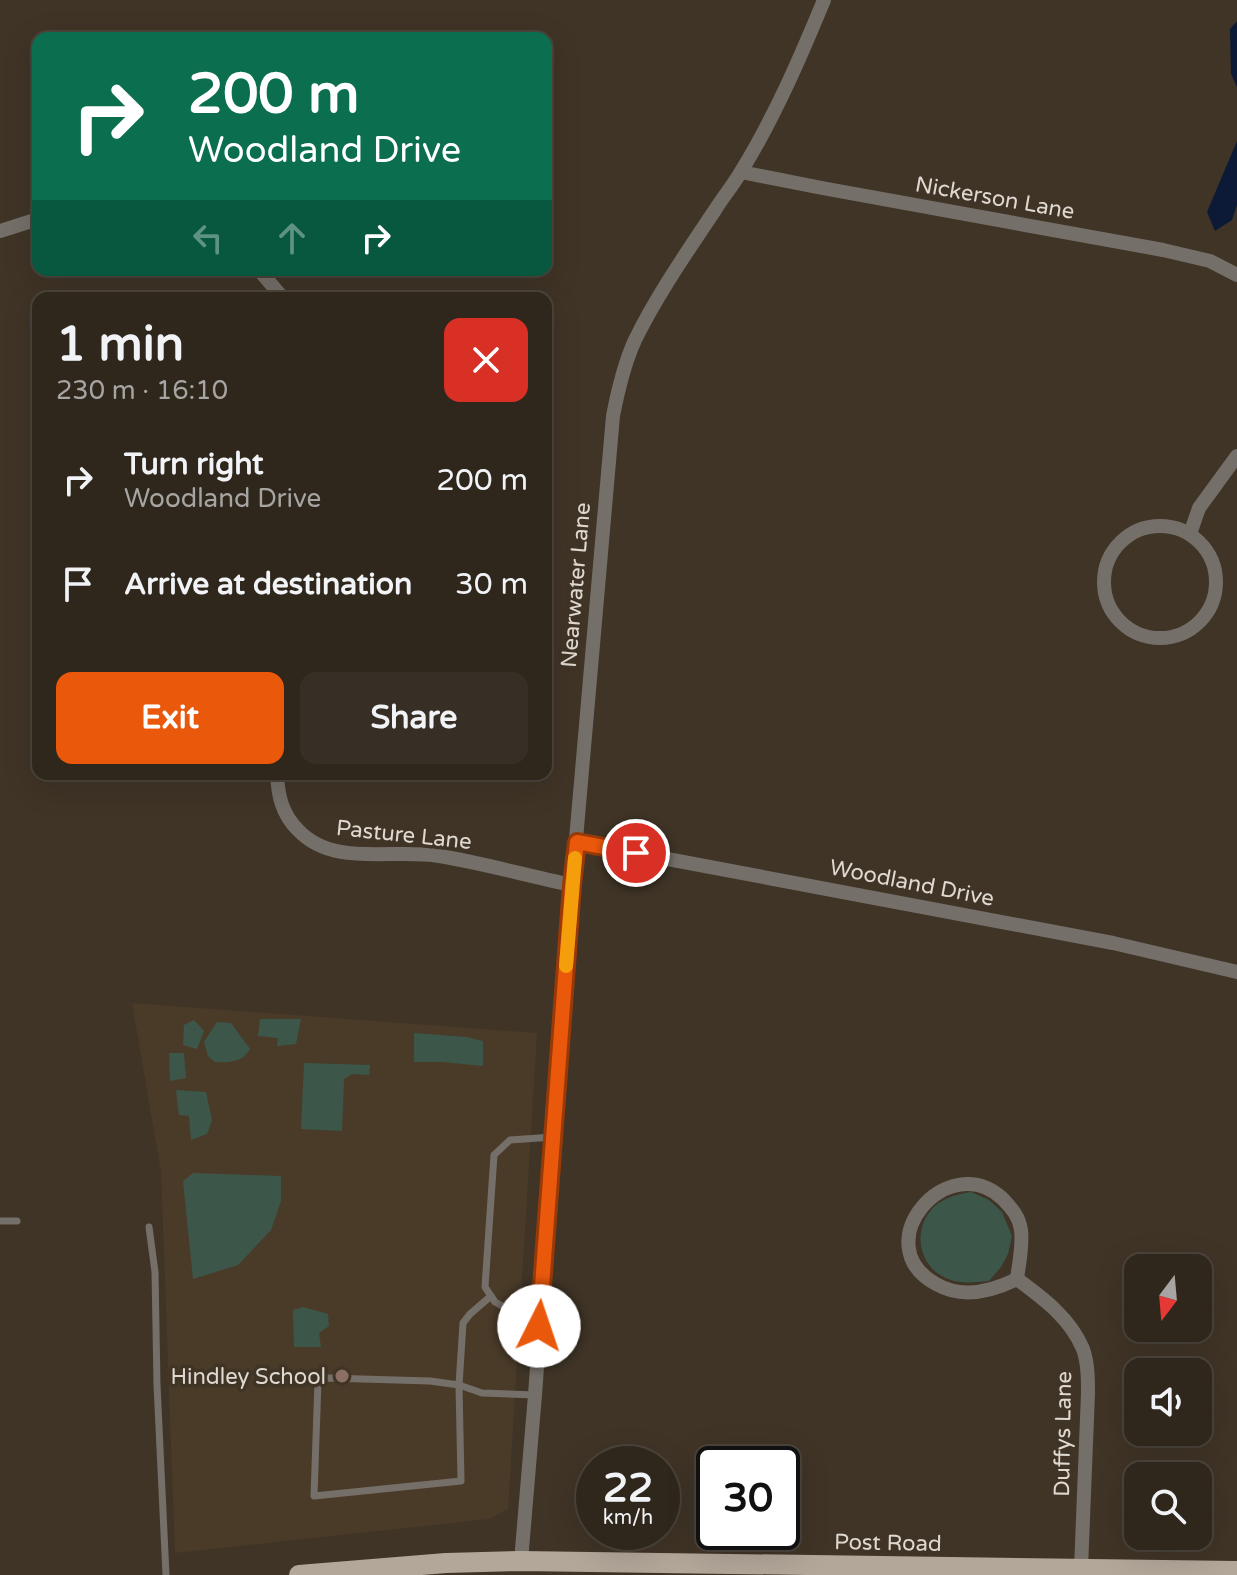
<!DOCTYPE html>
<html lang="en">
<head>
<meta charset="utf-8">
<style>
	body { margin:0; font-family:"Varela Round",sans-serif; background:#372f25; color:#f1f3f6; height:100vh; display:flex; flex-direction:column; font-size:30px; white-space:nowrap }
	* { box-sizing:border-box; margin:0 }
	p { font-size:26px; color:#a7a5a3 }
	.icon { flex:none; width:44px; height:44px; fill:none; stroke:currentColor; stroke-width:2; stroke-linecap:round; stroke-linejoin:round }
	.map { position:relative; flex:1; overflow:hidden }
	.drawer { position:absolute; left:32px; top:292px; width:520px; height:488px; display:flex; flex-direction:column; background:#2f271c; border-radius:16px; box-shadow:0 8px 32px #0002,0 0 0 2px #4a443b }
	.drawer>* { flex:none }
	.banner { position:absolute; left:32px; top:32px; width:520px; height:244px; border-radius:16px; box-shadow:0 8px 32px #0002,0 0 0 2px #4a443b; background:#0b6e4f; color:#fff; overflow:hidden }
	.needle { width:52px; rotate:196deg }
	.tools { position:absolute; left:1124px; top:1254px; display:grid; gap:16px }
	.tools a { display:grid; place-items:center; width:88px; height:88px; border-radius:16px; background:#2f271c; box-shadow:0 8px 32px #0002,0 0 0 2px #4a443b; font-size:40px }
	.speed { position:absolute; left:576px; top:1446px; display:flex; gap:16px; font-size:40px; font-weight:700; text-align:center }
	.speed>* { display:grid; place-content:center; width:104px; height:104px; border-radius:50%; background:#2f271c; box-shadow:0 8px 32px #0002,0 0 0 2px #4a443b; line-height:1 }
	.speed small { font-size:20px; font-weight:400 }
	.speed .limit { border:4px solid #111; border-radius:12px; background:#fff; color:#111 }
	.pin { position:absolute; display:grid; place-items:center; width:68px; height:68px; color:#fff; margin:-34px; border:4px solid #fff; border-radius:50%; box-shadow:0 2px 8px #0007 }
	.me { position:absolute; width:88px; margin:-44px; rotate:4deg; stroke-linejoin:round; filter:drop-shadow(0 0 6px #0008) }
	.turn { display:flex; align-items:center; gap:28px; height:168px; padding:0 24px; font-size:36px }
	.turn .icon { width:104px; height:104px; stroke-width:2.5 }
	.turn b { display:block; font-size:56px; line-height:68px }
	.lanes { display:flex; align-items:center; height:76px; padding:0 24px; background:#0003; justify-content:center; gap:40px; direction:ltr }
	.lanes .off { opacity:.35 }
	.round { display:grid; place-items:center; flex:none; width:84px; height:84px; border-radius:16px; background:#372f25 }
	.overview { display:flex; align-items:center; justify-content:space-between; height:136px; padding:0 24px }
	h1 { font-size:48px; font-weight:700; line-height:60px }
	.primary-button { display:flex; gap:16px; margin-top:auto; padding:16px 24px }
	.primary-button a { flex:1; height:92px; border-radius:16px; background:#ea580c; color:#fff; font-size:32px; font-weight:700; line-height:92px; text-align:center }
	.primary-button a+a { background:#372f25; color:#f1f3f6 }
	ul { padding:0; list-style:none }
	li { display:flex; align-items:center; gap:24px; height:104px; padding:0 24px }
	li div { flex:1 }
	li b { display:block; font-size:30px }
	li em { font-style:normal }
	.map>svg:first-child { display:block }
	.built { fill:#4a3b28 }
	.green { fill:#3c574a }
	.water { fill:#0c1a38 }
	.lines { fill:none; stroke-linecap:round; stroke-linejoin:round }
	.lane { stroke:#756f69; stroke-width:7 }
	.street { stroke:#756f69; stroke-width:14 }
	.primary { stroke:#b3a79a; stroke-width:20 }
	.route-casing { stroke:#983908; stroke-width:20 }
	.route { stroke:#ea580c; stroke-width:14 }
	.slow { stroke:#f59e0b; stroke-width:14 }
	.education-dot { fill:#8d6e63; stroke:#3f3426; stroke-width:3 }
	.labels { text-anchor:middle; stroke-width:7; stroke-linejoin:round; paint-order:stroke }
	.street-label { font-size:22px; fill:#e0d9d1; stroke:#3f3426 }
	.poi-label { font-size:22px; fill:#e0d9d1; stroke:#3f3426; text-anchor:end }
</style>
</head>
<body>
<div class="map">
<svg width="1237" height="1575" viewBox="0 0 1237 1575">
	<rect width="100%" height="100%" fill="#3f3426"/>
	<path class="built" d="M132 1003 537 1033 508 1509 489 1519 175 1553 161 1172Z"/>
	<g class="green">
		<path d="M260 1019H301L296 1044 277 1046 278 1038 258 1036Z"/>
		<path d="M194 1020 204 1031 197 1049 183 1045 184 1025Z"/>
		<path d="M217 1022 231 1023 250 1049C243 1062 229 1063 215 1062L208 1056 204 1042Z"/>
		<path d="M414 1033 466 1037 483 1041V1066L442 1062H414Z"/>
		<path d="M169 1053H184L186 1078 170 1081Z"/>
		<path d="M304 1063 370 1065 369 1075 352 1074 344 1079 342 1131 301 1129Z"/>
		<path d="M176 1090 206 1092 212 1120 207 1134 191 1140 189 1116 179 1115Z"/>
		<path d="M193 1173 281 1176V1201L271 1230 238 1265 193 1279 183 1181Z"/>
		<path d="M971 1192 989 1200 1002 1212 1012 1236 1008 1254 1001 1267 989 1281C976 1282 963 1284 951 1280 918 1270 910 1228 936 1205 946 1197 958 1194 971 1192Z"/>
		<path d="M303 1307 328 1314 329 1326 319 1333 321 1347H294L293 1310Z"/>
	</g>
	<g class="water">
		<path d="M1237 21V87L1231 74 1230 29Z"/>
		<path d="M1237 141V205L1232 220 1215 231 1207 212Z"/>
	</g>
	<g class="lines">
		<g class="lane">
			<path d="M0 1221H17"/>
			<path d="M149 1227 155 1272 157 1385 166 1575"/>
			<path d="M491 1296 470 1314 463 1323 459 1385 461 1481 314 1496 318 1381 328 1378 430 1381 459 1385 482 1393 535 1395"/>
			<path d="M539 1326 495 1302 485 1287 494 1155 510 1140 553 1137"/>
		</g>
		<g class="street">
			<path d="M741 172 822 188 1163 250 1210 261 1237 275"/>
			<path d="M0 231 38 219"/>
			<path d="M259 270 283 298"/>
			<circle cx="1160" cy="582" r="56"/>
			<path d="M1190 534 1199 508 1237 456"/>
			<path d="M277 774C278 796 282 814 298 830 334 868 392 848 439 856 484 863 527 876 572 885"/>
			<path d="M577 842 1113 943 1237 972"/>
			<path d="M1017 1279C991 1292 962 1299 936 1284 865 1245 947 1147 1003 1199 1012 1209 1019 1216 1021 1230 1023 1246 1019 1263 1017 1279 1043 1298 1070 1318 1083 1349 1088 1363 1088 1379 1088 1393L1081 1569"/>
			<path d="M521 1561 535 1395 572 885 613 416C618 390 624 364 635 340 657 295 687 252 715 210 723 197 734 184 742 170 775 116 800 58 824 0"/>
		</g>
		<path class="primary" d="M299 1575 446 1563 521 1561 1237 1571"/>
	</g>
	<g class="lines">
		<g class="route-casing">
			<path id="route" d="M539 1326 572 885 577 842 636 853"/>
		</g>
		<use href="#route" class="route"/>
		<path class="slow" d="M566 966 575 858"/>
	</g>
	<circle class="education-dot" cx="342" cy="1376" r="8"/>
	<g class="labels">
		<g class="street-label">
			<text transform="translate(995 197) rotate(10)" y="8">Nickerson Lane</text>
			<text transform="translate(575 585) rotate(-85)" y="8">Nearwater Lane</text>
			<text transform="translate(404 834) rotate(6)" y="8">Pasture Lane</text>
			<text transform="translate(912 882) rotate(11)" y="8">Woodland Drive</text>
			<text transform="translate(1062 1434) rotate(-89)" y="8">Duffys Lane</text>
			<text transform="translate(888 1542) rotate(1)" y="8">Post Road</text>
		</g>
		<g class="poi-label">
			<text x="326" y="1384">Hindley School</text>
		</g>
	</g>
</svg>
<div class="tools">
<a><svg class="needle" viewBox="-14 -14 28 28"><path d="M0-13l5 13h-10z" fill="#e53935"/><path d="M0 13l5-13h-10z" fill="#a7a5a3"/></svg></a>
<a><svg class="icon" aria-label="sound" viewBox="0 0 24 24"><path d="M4 9h4l5-4v14l-5-4H4zM17 9q2 3 0 6"/></svg></a>
<a><svg class="icon" aria-label="search" viewBox="0 0 24 24"><circle cx="10" cy="10" r="6"/><path d="M15 15l6 6"/></svg></a>
</div>
<div class="speed"><div>22<small>km/h</small></div><div class="limit">30</div></div>
<div class="pin" style="left:636px;top:853px;background:#d93025"><svg class="icon" aria-label="arrive" viewBox="0 0 24 24"><path d="M6 21V4h12l-3 4 3 4H6"/></svg></div>
<svg class="me" style="left:539px;top:1326px" viewBox="-20 -20 40 40"><circle r="19" fill="#fff"/><path d="M0-13L10 11 0 6-10 11z" fill="#ea580c"/></svg>
<div class="banner">
<div class="turn"><svg class="icon" aria-label="right" viewBox="0 0 24 24"><path d="M7 20v-9h11M14 6l5 5-5 5"/></svg><div><b>200 m</b>Woodland Drive</div></div>
<div class="lanes"><svg class="icon off" aria-label="left" viewBox="0 0 24 24"><path d="M17 20v-9H6M10 6l-5 5 5 5"/></svg><svg class="icon off" aria-label="ahead" viewBox="0 0 24 24"><path d="M12 20V5M6 11l6-6 6 6"/></svg><svg class="icon" aria-label="right" viewBox="0 0 24 24"><path d="M7 20v-9h11M14 6l5 5-5 5"/></svg></div>
</div>
<section class="drawer">
<div class="overview"><div><h1>1 min</h1><p>230 m · 16:10</p></div><a class="round" style="background:#d93025;color:#fff"><svg class="icon" aria-label="close" viewBox="0 0 24 24"><path d="M6 6l12 12M18 6L6 18"/></svg></a></div>
<ul>
<li><svg class="icon" aria-label="right" viewBox="0 0 24 24"><path d="M7 20v-9h11M14 6l5 5-5 5"/></svg><div><b>Turn right</b><p>Woodland Drive</p></div><em>200 m</em></li>
<li><svg class="icon" aria-label="arrive" viewBox="0 0 24 24"><path d="M6 21V4h12l-3 4 3 4H6"/></svg><div><b>Arrive at destination</b></div><em>30 m</em></li>
</ul>
<div class="primary-button"><a>Exit</a><a>Share</a></div>
</section>
</div>
</body>
</html>
